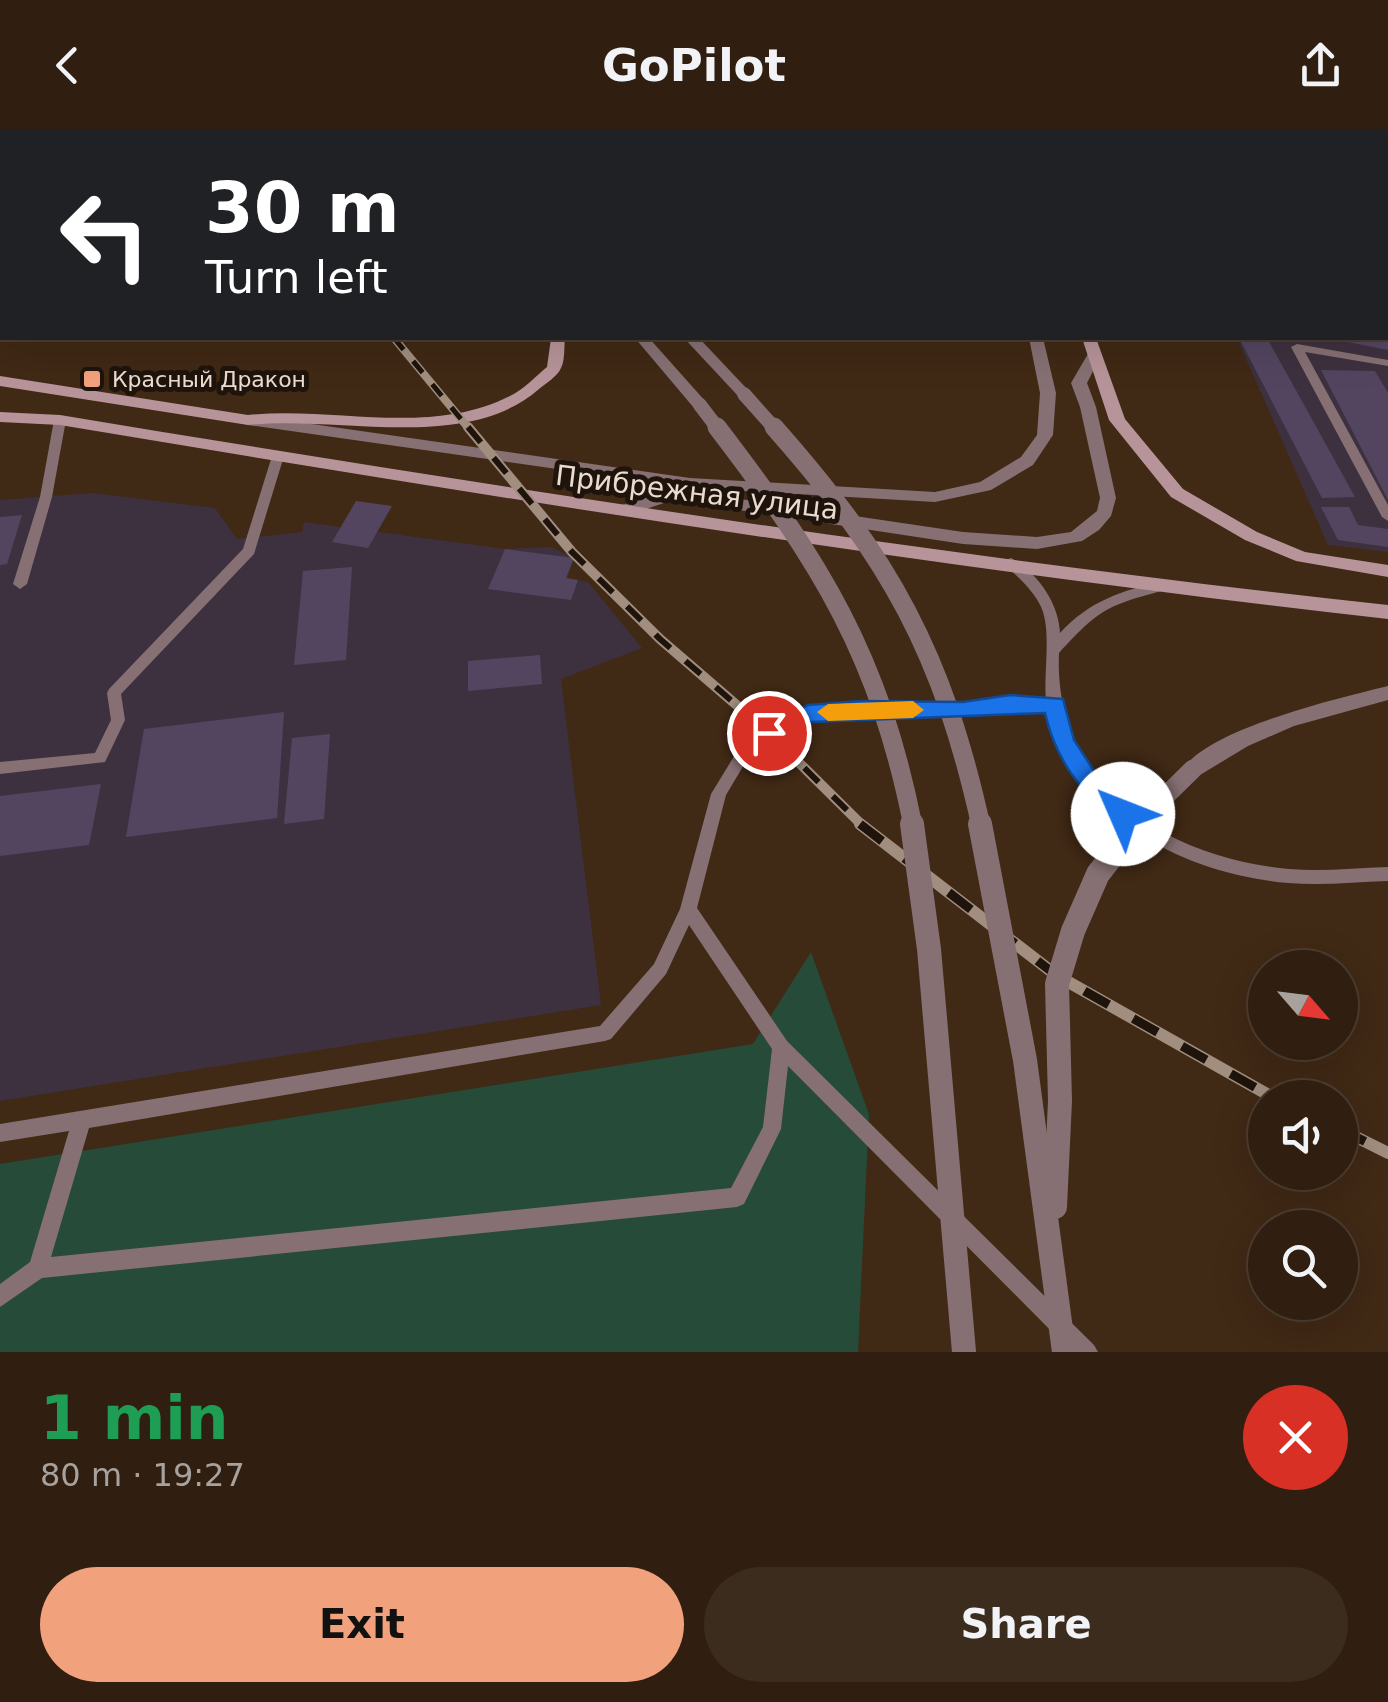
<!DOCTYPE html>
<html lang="en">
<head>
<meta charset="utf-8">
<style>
	body { margin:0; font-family:"DejaVu Sans",sans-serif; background:#3c2c1e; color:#f1f3f6; height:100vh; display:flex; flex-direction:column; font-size:38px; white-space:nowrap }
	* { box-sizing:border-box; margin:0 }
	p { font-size:32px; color:#a8a29f }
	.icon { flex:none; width:55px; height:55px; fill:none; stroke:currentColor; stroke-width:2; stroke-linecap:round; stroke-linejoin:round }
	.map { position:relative; height:1222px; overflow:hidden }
	.panel { display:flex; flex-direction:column; background:#301f10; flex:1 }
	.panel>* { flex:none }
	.hud { position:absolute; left:0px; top:0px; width:1390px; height:210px; box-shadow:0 10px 40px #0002,0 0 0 2px #4b3d30; background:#202124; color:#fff; overflow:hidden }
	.needle { width:65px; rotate:118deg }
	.tools { position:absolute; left:1248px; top:820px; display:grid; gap:20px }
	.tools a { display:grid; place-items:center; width:110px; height:110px; border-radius:50%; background:#301f10; box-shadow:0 10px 40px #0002,0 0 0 2px #4b3d30; font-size:50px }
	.pin { position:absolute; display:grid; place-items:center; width:85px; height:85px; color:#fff; margin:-42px; border:5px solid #fff; border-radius:50%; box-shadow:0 2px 10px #0007 }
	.me { position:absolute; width:110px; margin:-55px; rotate:314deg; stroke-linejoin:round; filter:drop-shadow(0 0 8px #0008) }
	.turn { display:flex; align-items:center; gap:35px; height:210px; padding:0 40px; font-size:45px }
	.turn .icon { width:130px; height:130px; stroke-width:2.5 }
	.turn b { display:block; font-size:70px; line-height:85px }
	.round { display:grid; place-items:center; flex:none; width:105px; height:105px; border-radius:52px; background:#3c2c1e }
	.head { display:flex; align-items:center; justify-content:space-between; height:170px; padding:0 40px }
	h1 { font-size:60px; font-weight:700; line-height:75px; color:#1e9e55 }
	.primary-button { display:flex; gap:20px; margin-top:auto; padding:20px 40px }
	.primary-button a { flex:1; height:115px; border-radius:60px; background:#f1a17c; color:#111; font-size:40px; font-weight:700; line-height:115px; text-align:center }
	.primary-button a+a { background:#3c2c1e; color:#f1f3f6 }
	header { display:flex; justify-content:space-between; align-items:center; height:130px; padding:0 40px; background:#301f10; font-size:45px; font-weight:700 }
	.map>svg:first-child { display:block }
	.industrial { fill:#3e313f }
	.green { fill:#264b38 }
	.building { fill:#534560 }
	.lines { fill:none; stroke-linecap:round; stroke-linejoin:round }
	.service { fill:#867073; fill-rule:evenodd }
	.tertiary { fill:#867073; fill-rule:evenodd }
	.secondary { fill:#b7949a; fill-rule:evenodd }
	.rail-far2-casing { stroke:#a18e7f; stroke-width:8 }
	.rail-far1-casing { stroke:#a18e7f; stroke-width:10 }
	.rail-casing { stroke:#a18e7f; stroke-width:12 }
	.rail-far2 { stroke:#1f140c; stroke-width:5; stroke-dasharray:15; stroke-linecap:butt }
	.rail-far1 { stroke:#1f140c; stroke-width:6; stroke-dasharray:20; stroke-linecap:butt }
	.rail { stroke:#1f140c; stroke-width:9; stroke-dasharray:28; stroke-linecap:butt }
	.tertiary-bridge-far2 { stroke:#867073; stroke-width:14 }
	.tertiary-bridge-far1 { stroke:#867073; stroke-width:19 }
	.tertiary-bridge { stroke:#867073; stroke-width:24 }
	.route { fill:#1a73e8; stroke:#114b97; stroke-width:2.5 }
	.slow { fill:#f59e0b }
	.poi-dot { fill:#f1a17c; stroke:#1f140c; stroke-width:4 }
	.labels { text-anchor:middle; stroke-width:10; stroke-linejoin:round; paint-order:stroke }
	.far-poi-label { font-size:22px; fill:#ebdbd0; stroke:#1f140c; text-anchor:start }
	.street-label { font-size:28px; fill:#ebdbd0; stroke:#1f140c }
</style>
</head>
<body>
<header><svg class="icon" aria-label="back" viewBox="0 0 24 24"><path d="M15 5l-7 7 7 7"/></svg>GoPilot<svg class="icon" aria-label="share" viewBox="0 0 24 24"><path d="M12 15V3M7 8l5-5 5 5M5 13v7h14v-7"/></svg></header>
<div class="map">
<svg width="1388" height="1222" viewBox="0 0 1388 1222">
	<rect width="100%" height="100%" fill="#402915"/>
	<g class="industrial">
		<path d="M1276 0H1388V422L1328 415 1237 208H1388V2Z"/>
		<path d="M92 363 215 378 237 409 302 402 304 392 505 419 551 417 574 428 567 448 588 452 642 518 561 549 601 875 0 971V370Z"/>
	</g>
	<path class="green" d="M811 822 869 984 858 1222H0V1034L753 914Z"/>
	<g class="building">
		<path d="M1239 208H1267L1355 367 1322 368Z"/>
		<path d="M1332 208H1388V220L1332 209Z"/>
		<path d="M1321 240 1375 241 1388 263V370Z"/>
		<path d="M356 371 392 376 368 418 332 412Z"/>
		<path d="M1321 377H1349L1358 395 1388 399V417L1338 410Z"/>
		<path d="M22 385 7 434 0 435V387Z"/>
		<path d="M505 419 574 428 566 448 578 450 571 470 488 459Z"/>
		<path d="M352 437 346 530 294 535 303 441Z"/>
		<path d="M540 525 542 554 468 561V531Z"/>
		<path d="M284 582 277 688 126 707 144 599Z"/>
		<path d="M330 604 324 689 284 694 292 608Z"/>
		<path d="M101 654 89 715 0 726V666Z"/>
	</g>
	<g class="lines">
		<g class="service">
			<path d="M1297 214 1388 230V236L1305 222 1388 375V391L1382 387 1291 217Z"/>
			<path d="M60 286 66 290 52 367 27 454 20 459 13 454 40 367 54 290Z"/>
			<path d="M278 322 284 326 254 424 121 564 125 590 105 632 0 644V632L95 623 111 590 107 563 109 559 243 419 272 326Z"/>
			<path d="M1011 428C1037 442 1059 473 1060 503 1089 471 1123 460 1164 451L1171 456 1169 459C1109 475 1101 477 1059 523 1053 657 1168 728 1289 739 1321 742 1355 738 1388 737V751C1355 752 1321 756 1288 753 1182 743 1079 690 1049 581L811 590 754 618 726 665 697 778 787 911 1094 1215 1098 1222H1072L788 936 781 999 744 1074 737 1077 42 1148 0 1177V1154L30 1132 69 1001 0 1012V994L600 896 654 834 680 779 711 664 744 610 809 578 1046 570C1043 542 1053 496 1039 473 1031 458 1018 447 1006 436L1004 433 1006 430ZM689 795 772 919 763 997 731 1058 51 1127 89 998 605 911 611 909 666 844Z"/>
		</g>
		<g class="tertiary">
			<path d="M855 0H880L881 2H857Z"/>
			<path d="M635 208H649L706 272V278H694Z"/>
			<path d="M684 208H699L749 261V267H739Z"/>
			<path d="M1029 208H1043L1056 263 1053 305 1033 335 991 360 935 372 690 358 248 295 240 290 248 285 690 348 935 362 980 352 1021 327 1037 305 1040 263Z"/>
			<path d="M1094 221 1101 225 1087 253 1096 277 1116 368 1111 386 1099 400 1082 411 1037 419 963 414 673 370 625 386 617 380 619 376 672 359 963 402 1037 407 1071 402 1097 381 1100 368 1080 277 1071 253 1089 222Z"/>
			<path d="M1388 556V570L1294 596 1248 616 1200 645H1186L1183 639C1210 598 1340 568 1388 556Z"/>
		</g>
		<g class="secondary">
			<path d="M902 0H922L923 2H904Z"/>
			<path d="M551 208H565C564 217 565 231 561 238 558 246 545 254 539 259 466 323 338 285 248 295L0 256V246L248 285C335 276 429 307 510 266 524 259 535 247 547 237Z"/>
			<path d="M1082 208H1096L1125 289 1183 359 1257 402 1305 422 1388 435V447L1296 431 1245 410 1171 367 1109 290Z"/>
			<path d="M0 282 60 285C501 358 943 427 1388 475V489C943 439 501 369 60 295L0 292Z"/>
		</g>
		<g class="rail-far2-casing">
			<g id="rail-far2">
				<path d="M9 0 22 2"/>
				<path d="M394 208 470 300"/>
			</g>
		</g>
		<g class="rail-far1-casing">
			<path id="rail-far1" d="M468 297 572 422 660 509 769 603 863 696"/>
		</g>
		<g class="rail-casing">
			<g id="rail">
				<path d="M860 694 1056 845 1274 968"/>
				<path d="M1340 999 1388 1023"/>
			</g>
		</g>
		<use href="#rail-far2" class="rail-far2"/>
		<use href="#rail-far1" class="rail-far1"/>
		<use href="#rail" class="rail"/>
		<g class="tertiary-bridge-far2">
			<path d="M744 264 776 300"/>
			<path d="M700 275 719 300"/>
		</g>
		<g class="tertiary-bridge-far1">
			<path d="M717 297C821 433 879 525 913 696"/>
			<path d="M774 297C890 428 943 524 981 696"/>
			<path d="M1135 696 1193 639"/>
		</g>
		<g class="tertiary-bridge">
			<path d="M912 694 929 819 964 1222"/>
			<path d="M980 694 1025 930 1064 1222"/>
			<path d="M1055 1077 1060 971 1057 854 1073 801 1098 744 1137 694"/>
		</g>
	</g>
	<path class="route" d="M1010 565 1063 569 1074 610 1102 653 1135 684 1131 691H1115C1080 661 1055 628 1045 583L812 592 769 612 758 603 761 597 808 575 861 571 963 572Z"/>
	<path class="slow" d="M913 571 924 580 913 588 828 591 817 582 828 574Z"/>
	<rect class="poi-dot" x="82" y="239" width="20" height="20" rx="5"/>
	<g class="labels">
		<g class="far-poi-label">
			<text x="112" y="257">Красный Дракон</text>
		</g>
		<g class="street-label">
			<text transform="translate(697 362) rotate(7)" y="10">Прибрежная улица</text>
		</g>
	</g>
</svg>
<div class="tools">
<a><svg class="needle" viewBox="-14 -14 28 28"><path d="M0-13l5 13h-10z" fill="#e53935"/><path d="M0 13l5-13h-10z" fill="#a8a29f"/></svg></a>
<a><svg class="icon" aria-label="sound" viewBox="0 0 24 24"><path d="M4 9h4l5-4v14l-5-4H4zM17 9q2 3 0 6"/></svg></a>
<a><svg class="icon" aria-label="search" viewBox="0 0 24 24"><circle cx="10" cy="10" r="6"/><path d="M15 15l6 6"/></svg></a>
</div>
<div class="pin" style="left:769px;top:603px;background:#d93025"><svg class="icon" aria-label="arrive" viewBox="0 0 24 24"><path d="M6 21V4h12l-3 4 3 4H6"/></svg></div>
<svg class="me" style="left:1123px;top:684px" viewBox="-20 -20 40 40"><circle r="19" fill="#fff"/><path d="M0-13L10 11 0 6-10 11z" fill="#1a73e8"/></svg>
<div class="hud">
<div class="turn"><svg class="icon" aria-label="left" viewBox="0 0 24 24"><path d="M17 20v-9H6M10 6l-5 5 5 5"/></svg><div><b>30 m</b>Turn left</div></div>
</div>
</div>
<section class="panel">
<div class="head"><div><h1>1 min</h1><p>80 m · 19:27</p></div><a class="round" style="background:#d93025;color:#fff"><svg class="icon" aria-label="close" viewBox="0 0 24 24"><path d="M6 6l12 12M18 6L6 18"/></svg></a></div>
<div class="primary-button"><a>Exit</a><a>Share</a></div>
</section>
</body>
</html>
